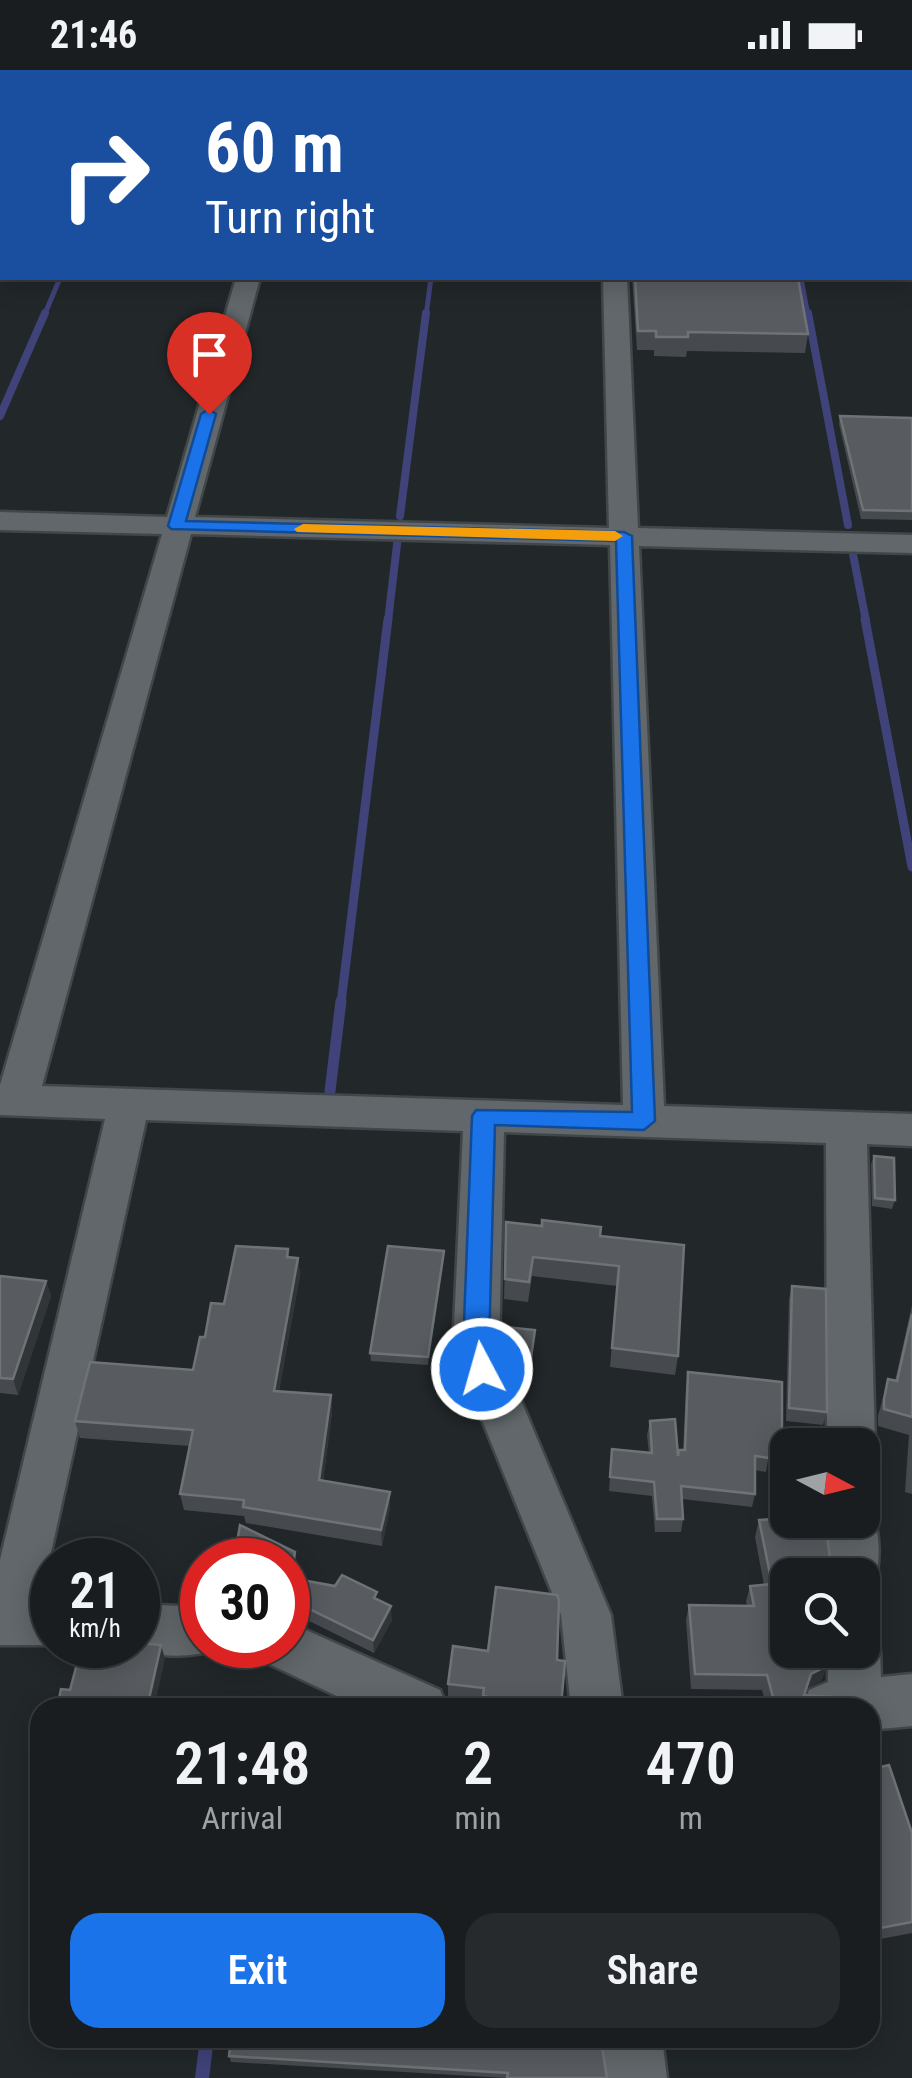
<!DOCTYPE html>
<html lang="en">
<head>
<meta charset="utf-8">
<style>
	body { margin:0; font-family:"Roboto Condensed",sans-serif; background:#272a2d; color:#f1f3f6; height:100vh; display:flex; flex-direction:column; font-size:38px; white-space:nowrap }
	* { box-sizing:border-box; margin:0 }
	p { font-size:32px; color:#9fa2a5 }
	.icon { flex:none; width:55px; height:55px; fill:none; stroke:currentColor; stroke-width:2; stroke-linecap:round; stroke-linejoin:round }
	.map { position:relative; flex:1; overflow:hidden }
	.drawer { position:absolute; left:30px; top:1628px; width:850px; height:350px; display:flex; flex-direction:column; background:#1a1d20; border-radius:30px; box-shadow:0 5px 25px #0003,0 0 0 2px #383b3e }
	.drawer>* { flex:none }
	.top-card { position:absolute; left:0px; top:0px; width:912px; height:210px; box-shadow:0 5px 25px #0003,0 0 0 2px #383b3e; background:#1a4fa0; color:#fff; overflow:hidden }
	.needle { width:65px; rotate:97deg }
	.controls { position:absolute; left:770px; top:1358px; display:grid; gap:20px }
	.controls a { display:grid; place-items:center; width:110px; height:110px; border-radius:20px; background:#1a1d20; box-shadow:0 5px 25px #0003,0 0 0 2px #383b3e; font-size:50px }
	.speed { position:absolute; left:30px; top:1468px; display:flex; gap:20px; font-size:50px; font-weight:700; text-align:center }
	.speed>* { display:grid; place-content:center; width:130px; height:130px; border-radius:50%; background:#1a1d20; box-shadow:0 5px 25px #0003,0 0 0 2px #383b3e; line-height:1 }
	.speed small { font-size:25px; font-weight:400 }
	.speed .limit { border:15px solid #d22; background:#fff; color:#111 }
	.pin { position:absolute; display:grid; place-items:center; width:85px; height:85px; color:#fff; margin:-102px -42px; border-radius:50% 50% 50% 0; rotate:-45deg; box-shadow:0 0 10px #0007 }
	.pin .icon { rotate:45deg }
	.me { position:absolute; width:110px; margin:-55px; rotate:354deg; stroke-linejoin:round; filter:drop-shadow(0 0 8px #0008) }
	.turn { display:flex; align-items:center; gap:35px; height:210px; padding:0 40px; font-size:45px }
	.turn .icon { width:130px; height:130px; stroke-width:2.5 }
	.turn b { display:block; font-size:70px; line-height:85px }
	.eta { display:flex; justify-content:space-evenly; align-items:center; height:170px; text-align:center }
	.eta b { font-size:60px; font-weight:600; line-height:70px }
	.cta { display:flex; gap:20px; margin-top:auto; padding:20px 40px }
	.cta a { flex:1; height:115px; border-radius:30px; background:#1a73e8; color:#fff; font-size:40px; font-weight:600; line-height:115px; text-align:center }
	.cta a+a { background:#272a2d; color:#f1f3f6 }
	.status { display:flex; justify-content:space-between; align-items:center; height:70px; padding:0 50px; background:#1a1d20; direction:ltr }
	.status svg { height:28px; fill:currentColor }
	.map>svg:first-child { display:block }
	.lines { fill:none; stroke-linecap:round; stroke-linejoin:round }
	.stream-far4 { stroke:#404379; stroke-width:5 }
	.stream-far3 { stroke:#404379; stroke-width:8 }
	.stream-far2 { stroke:#404379; stroke-width:9 }
	.stream-far1 { stroke:#404379; stroke-width:11 }
	.stream { stroke:#404379; stroke-width:14 }
	.street-casing { stroke:#414648; stroke-width:5 }
	.secondary-casing { stroke:#414648; stroke-width:5 }
	.street { fill:#61676a; fill-rule:evenodd }
	.secondary { fill:#52747a; fill-rule:evenodd }
	.wall { fill:#464a4e }
	.shaded-wall { fill:#303538 }
	.building { fill:#585c60; stroke:#6f7376; stroke-width:2.5 }
	.route { fill:#1a73e8; stroke:#114b97; stroke-width:2.5 }
	.slow { fill:#f59e0b }
</style>
</head>
<body>
<div class="status"><b>21:46</b><svg viewBox="0 0 49 12"><path d="M0 12V9h3v3zM5 12V6h3v6zM10 12V3h3v9zM15 12V0h3v12zM26 1h20v11H26zM47 4h2v5h-2z"/></svg></div>
<div class="map">
<svg width="912" height="2008" viewBox="0 0 912 2008">
	<rect width="100%" height="100%" fill="#22272a"/>
	<g class="lines">
		<g class="stream-far4">
			<path d="M801 208 808 246"/>
			<path d="M44 246 60 208"/>
			<path d="M426 246 431 208"/>
		</g>
		<g class="stream-far3">
			<path d="M808 243 848 455"/>
			<path d="M0 346 45 243"/>
			<path d="M400 446 426 243"/>
			<path d="M852 479 866 551"/>
			<path d="M388 551 398 466"/>
		</g>
		<g class="stream-far2">
			<path d="M865 549 912 797"/>
			<path d="M341 933 388 549"/>
		</g>
		<path class="stream-far1" d="M330 1021 341 931"/>
		<path class="stream" d="M202 2008 207 1968"/>
		<g class="street-casing">
			<g id="street">
				<rect x="598" y="0" width="20" height="2"/>
				<rect x="0" y="14" width="2" height="12"/>
				<rect x="910" y="29" width="2" height="12"/>
				<path d="M236 208H260L195 447 609 458 603 208H627L638 458 912 465V483L639 476 664 1036 912 1044V1076L867 1074 875 1375 868 1390 862 1392V1375H827L826 1073 504 1062 499 1278 611 1545 623 1638H571L561 1545 453 1278 463 1061 146 1050 41 1528 52 1529V1575H58H0V1490L105 1049 0 1045V1015L162 464 0 460V442L167 447ZM191 464 610 475 623 1035 42 1016Z"/>
				<path d="M862 1432 869 1434C881 1460 882 1496 871 1522L862 1525V1505H828L827 1450H862Z"/>
				<path d="M138 1534 202 1537V1575H222L220 1578C190 1590 149 1587 120 1575H138Z"/>
				<path d="M288 1552 440 1620 447 1638H362L265 1592 257 1575H288Z"/>
				<path d="M862 1559 872 1562 880 1580 881 1607 912 1604V1656L870 1660V1638H802L809 1620 828 1612V1580H862Z"/>
				<path d="M602 1968H662L667 2008H607Z"/>
			</g>
		</g>
		<g class="secondary-casing">
			<g id="secondary">
				<path d="M0 157 2 158V177H0Z"/>
				<rect x="910" y="176" width="2" height="20"/>
			</g>
		</g>
		<use href="#street" class="street"/>
		<use href="#secondary" class="secondary"/>
	</g>
	<g class="wall">
		<path d="M37 0H74L72 2H37Z"/>
		<path d="M632 208H798L808 264 805 283 687 281 686 287 654 286V280H637Z"/>
		<path d="M840 346 912 348V450L861 449 839 354Z"/>
		<path d="M874 1086 895 1130 892 1139 872 1136 871 1094Z"/>
		<path d="M506 1152 600 1166 678 1286 675 1305 610 1297 617 1216 532 1206 528 1232 504 1229Z"/>
		<path d="M288 1179 289 1188H298L300 1205 279 1321 331 1325 332 1342 323 1411 390 1422V1438L382 1476 246 1453 244 1446 184 1440 180 1424 190 1376 80 1368 75 1351 193 1300 205 1267 224 1234Z"/>
		<path d="M444 1181 428 1295 371 1291 370 1283Z"/>
		<path d="M0 1206 46 1211 51 1226 18 1325 0 1323Z"/>
		<path d="M792 1216 827 1342 823 1355 786 1351 789 1229Z"/>
		<path d="M912 1235V1424L905 1422 909 1365 878 1356V1346L888 1309 895 1311Z"/>
		<path d="M506 1257 535 1260 531 1296 510 1294 504 1281Z"/>
		<path d="M688 1302 782 1371 778 1385 769 1384 766 1402 755 1400V1424L752 1437 682 1429 683 1449 681 1462H655L652 1426 609 1421 611 1393 649 1383 647 1365 650 1351 678 1386 683 1380 686 1317Z"/>
		<path d="M759 1450 788 1505 827 1596 821 1611 806 1618 804 1625 836 1638H767L762 1620 691 1619 686 1550 689 1535 747 1536 746 1531 750 1516 764 1515 755 1467Z"/>
		<path d="M295 1482 296 1495 294 1508 378 1530 392 1550 374 1583 301 1547 288 1546V1490Z"/>
		<path d="M557 1590 565 1591 561 1638H483V1634L448 1629V1614Z"/>
		<path d="M870 1693 872 1699 912 1763V1863L870 1871Z"/>
		<path d="M229 1986 607 2008H506L231 1992Z"/>
	</g>
	<g class="shaded-wall">
		<path d="M444 1181V1189L428 1295V1287Z"/>
		<path d="M298 1188 300 1205 276 1337 274 1321Z"/>
		<path d="M46 1211 51 1226 18 1325 13 1309Z"/>
		<path d="M331 1325 332 1342 321 1426 319 1410Z"/>
		<path d="M390 1422V1438L382 1476 381 1460Z"/>
		<path d="M295 1482 296 1495 293 1521 291 1508Z"/>
		<path d="M391 1536 392 1550 374 1583 373 1570Z"/>
		<path d="M161 1575 165 1589 154 1638H147Z"/>
		<path d="M827 1596 821 1611 806 1619 811 1604Z"/>
	</g>
	<g class="building">
		<path d="M635 208H798L808 264 688 262V267H656V261H638Z"/>
		<path d="M840 346 912 348V441L863 440Z"/>
		<path d="M874 1086 894 1088 895 1130 875 1128Z"/>
		<path d="M542 1150 601 1157 600 1166 684 1175 678 1286 612 1278 619 1196 533 1187 529 1212 505 1209 506 1152 542 1156Z"/>
		<path d="M236 1176 288 1179 287 1187 298 1188 274 1321 331 1325 319 1410 390 1422 381 1460 243 1437 244 1430 180 1424 193 1360 75 1351 90 1292 193 1300 200 1267H205L211 1233 224 1234Z"/>
		<path d="M388 1176 444 1181 428 1287 370 1283Z"/>
		<path d="M0 1206 46 1211 13 1309 0 1308Z"/>
		<path d="M792 1216 826 1219 827 1342 789 1338Z"/>
		<path d="M912 1244V1347L884 1339V1329L888 1309 897 1311Z"/>
		<path d="M506 1257 535 1260 531 1288 510 1286 505 1273Z"/>
		<path d="M688 1302 782 1312V1371L770 1370 769 1388 755 1386V1424L681 1416 683 1449H657L654 1412 610 1407 612 1379 652 1383 650 1351 675 1349 678 1386 679 1380H685Z"/>
		<path d="M788 1448V1450H825L830 1489 836 1493 838 1504 788 1505V1580H824L827 1596 811 1604 804 1625 834 1627 836 1638H776L767 1605 695 1604 689 1535 754 1536 750 1516 772 1514 759 1450Z"/>
		<path d="M240 1455 295 1482 291 1508 335 1516 342 1505 377 1522 374 1528 391 1536 373 1570 299 1534 288 1533V1490H234Z"/>
		<path d="M496 1517 557 1525 559 1530 557 1590 565 1591 561 1636 522 1631 521 1638H493L494 1628 483 1626 484 1618 448 1614 453 1576 488 1581Z"/>
		<path d="M138 1573 161 1575 147 1638H57L61 1619 70 1620 82 1575H138Z"/>
		<path d="M870 1693 872 1699 889 1695 912 1763V1852L870 1860Z"/>
		<path d="M231 1968H533L601 1971 607 2008H507L508 2003 229 1986Z"/>
	</g>
	<path class="route" d="M209 339 216 344 186 451 624 462 632 466 655 1051 644 1060 495 1055 489 1278 495 1299 491 1307 482 1310 473 1307 463 1278 472 1046 476 1040 632 1042 616 471 171 459 168 456 201 344Z"/>
	<path class="slow" d="M303 454 615 461 623 466 615 471 297 462 294 459Z"/>
</svg>
<div class="controls">
<a><svg class="needle" viewBox="-14 -14 28 28"><path d="M0-13l5 13h-10z" fill="#e53935"/><path d="M0 13l5-13h-10z" fill="#9fa2a5"/></svg></a>
<a><svg class="icon" aria-label="search" viewBox="0 0 24 24"><circle cx="10" cy="10" r="6"/><path d="M15 15l6 6"/></svg></a>
</div>
<div class="speed"><div>21<small>km/h</small></div><div class="limit">30</div></div>
<div class="pin" style="left:209px;top:344px;background:#d93025"><svg class="icon" aria-label="arrive" viewBox="0 0 24 24"><path d="M6 21V4h12l-3 4 3 4H6"/></svg></div>
<svg class="me" style="left:482px;top:1299px" viewBox="-20 -20 40 40"><circle r="17" fill="#1a73e8" stroke="#fff" stroke-width="3"/><path d="M0-11L8 9 0 5-8 9z" fill="#fff"/></svg>
<div class="top-card">
<div class="turn"><svg class="icon" aria-label="right" viewBox="0 0 24 24"><path d="M7 20v-9h11M14 6l5 5-5 5"/></svg><div><b>60 m</b>Turn right</div></div>
</div>
<section class="drawer">
<div class="eta">
<div><b>21:48</b><p>Arrival</p></div>
<div><b>2</b><p>min</p></div>
<div><b>470</b><p>m</p></div>
</div>
<div class="cta"><a>Exit</a><a>Share</a></div>
</section>
</div>
</body>
</html>
